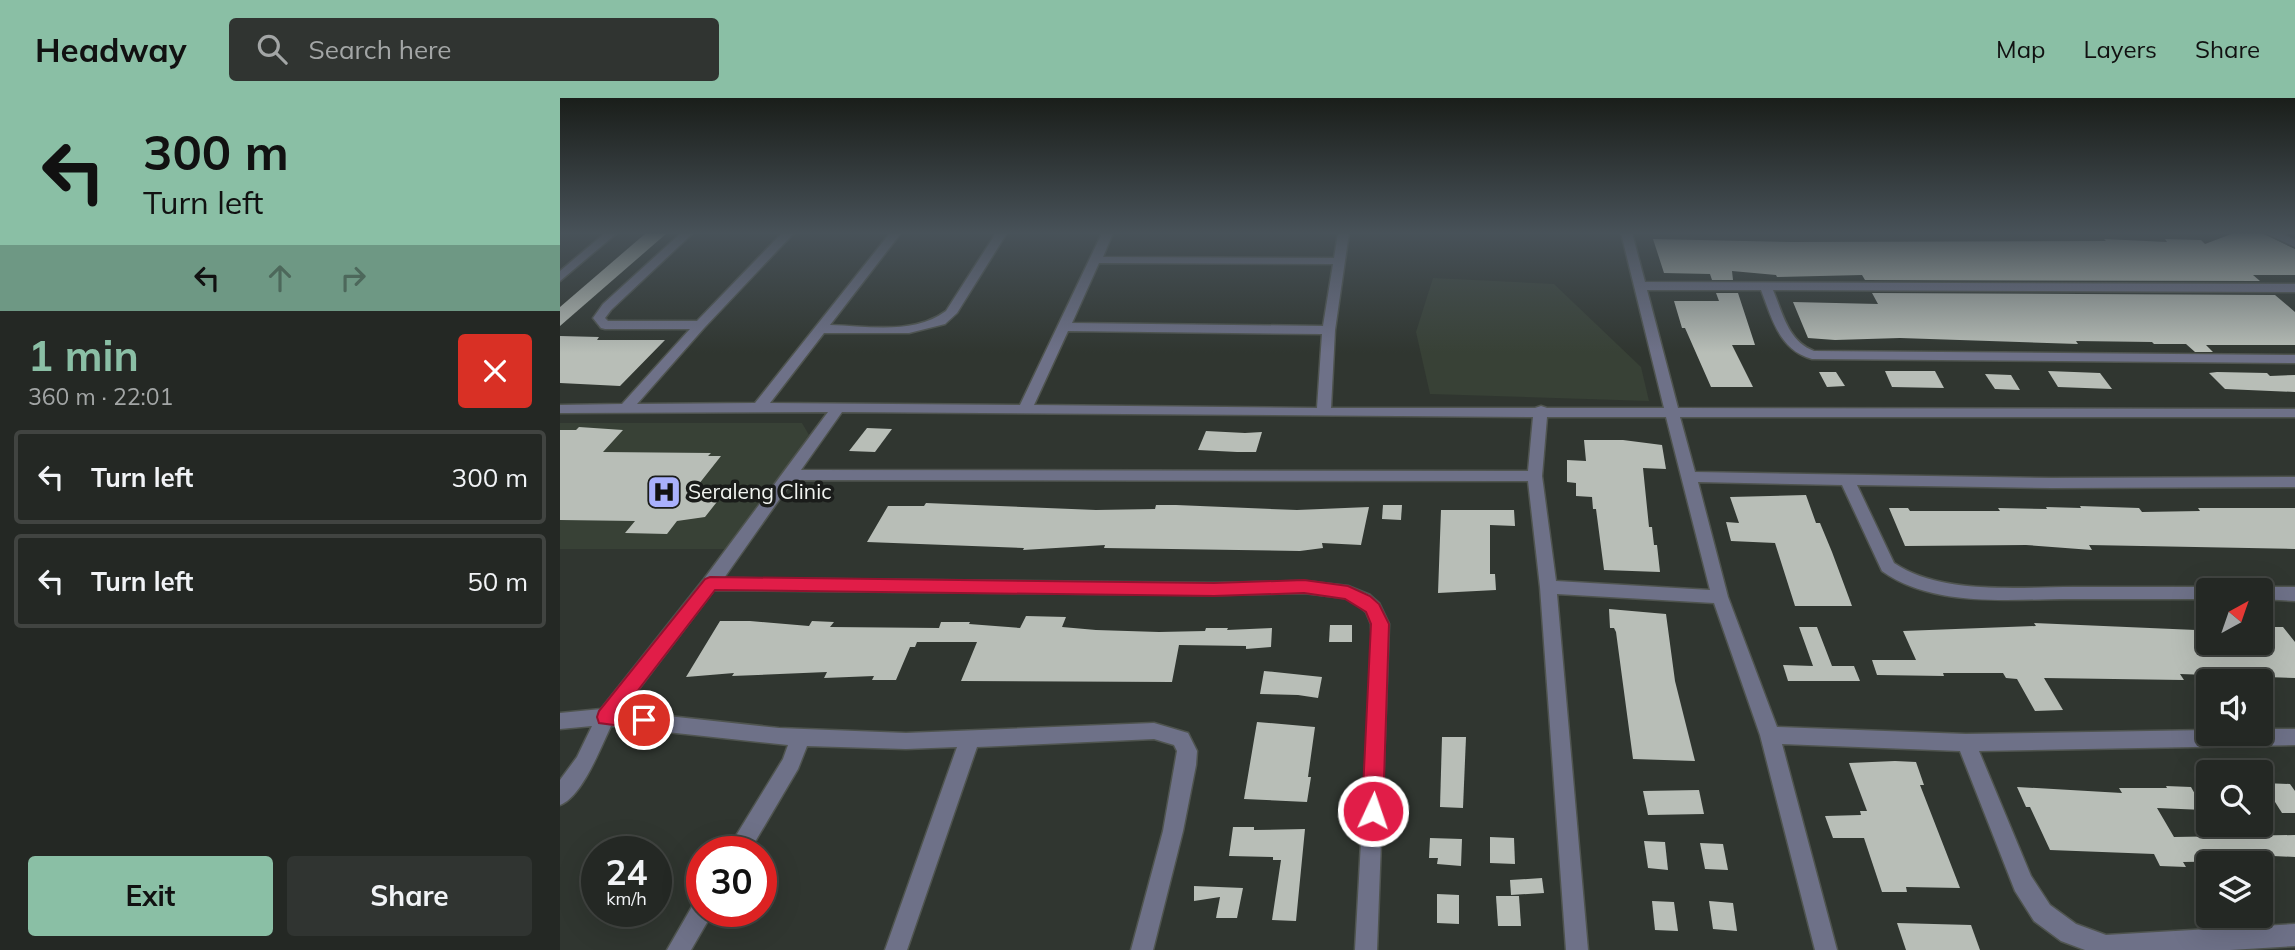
<!DOCTYPE html>
<html lang="en">
<head>
<meta charset="utf-8">
<style>
	body { margin:0; font-family:Mulish,sans-serif; background:#303431; color:#f1f3f6; height:100vh; display:flex; flex-direction:column; font-size:26px; white-space:nowrap }
	* { box-sizing:border-box; margin:0 }
	p { font-size:23px; color:#a3a6a6 }
	.icon { flex:none; width:38px; height:38px; fill:none; stroke:currentColor; stroke-width:2; stroke-linecap:round; stroke-linejoin:round }
	.map { position:relative; flex:1; overflow:hidden }
	.drawer { display:flex; flex-direction:column; background:#242824; width:560px }
	.drawer>* { flex:none }
	.guide { background:#8abfa5; color:#111; overflow:hidden }
	.needle { width:46px; rotate:40deg }
	.fabs { position:absolute; left:1636px; top:480px; display:grid; gap:14px }
	.fabs a { display:grid; place-items:center; width:77px; height:77px; border-radius:7px; background:#242824; box-shadow:0 7px 28px #0002,0 0 0 2px #414441; font-size:35px }
	.speed { position:absolute; left:21px; top:738px; display:flex; gap:14px; font-size:35px; font-weight:700; text-align:center }
	.speed>* { display:grid; place-content:center; width:91px; height:91px; border-radius:50%; background:#242824; box-shadow:0 7px 28px #0002,0 0 0 2px #414441; line-height:1 }
	.speed small { font-size:18px; font-weight:400 }
	.speed .limit { border:10px solid #d22; background:#fff; color:#111 }
	.pin { position:absolute; display:grid; place-items:center; width:60px; height:60px; color:#fff; margin:-30px; border:4px solid #fff; border-radius:50%; box-shadow:0 2px 7px #0007 }
	.me { position:absolute; width:77px; margin:-38px; rotate:3deg; stroke-linejoin:round; filter:drop-shadow(0 0 5px #0008) }
	.turn { display:flex; align-items:center; gap:24px; height:147px; padding:0 28px; font-size:32px }
	.turn .icon { width:91px; height:91px; stroke-width:2.5 }
	.turn b { display:block; font-size:49px; line-height:60px }
	.lanes { display:flex; align-items:center; height:66px; padding:0 28px; background:#0003; justify-content:center; gap:35px; direction:ltr }
	.lanes .off { opacity:.35 }
	.round { display:grid; place-items:center; flex:none; width:74px; height:74px; border-radius:7px; background:#303431 }
	.head { display:flex; align-items:center; justify-content:space-between; height:119px; padding:0 28px }
	h1 { font-size:42px; font-weight:700; line-height:52px; color:#8abfa5 }
	.primary-button { display:flex; gap:14px; margin-top:auto; padding:14px 28px }
	.primary-button a { flex:1; height:80px; border-radius:7px; background:#8abfa5; color:#111; font-size:28px; font-weight:700; line-height:80px; text-align:center }
	.primary-button a+a { background:#303431; color:#f1f3f6 }
	ul { padding:0; list-style:none }
	li { display:flex; align-items:center; gap:21px; height:94px; margin:0 14px 10px; padding:0 14px; border:4px solid #414441; border-radius:7px }
	li div { flex:1 }
	li b { display:block; font-size:26px }
	li em { font-style:normal }
	header { display:flex; align-items:center; gap:42px; box-sizing:border-box; height:98px; padding:0 35px; background:#8abfa5; color:#111 }
	header strong { font-size:33px }
	nav { display:flex; gap:38px; margin-inline-start:auto; font-size:24px }
	.search { width:490px; height:63px; background:#303431; display:flex; align-items:center; gap:18px; box-sizing:border-box; padding:0 24px; border-radius:7px; color:#a3a6a6; font-size:26px }
	main { display:flex; flex:1; min-height:0 }
	.map>svg:first-child { display:block }
	.built { fill:#384136 }
	.building { fill:#b8beb7 }
	.lines { fill:none; stroke-linecap:round; stroke-linejoin:round }
	.street-casing { stroke:#4f544f; stroke-width:3 }
	.street { fill:#6e7188; fill-rule:evenodd }
	.route { fill:#e11d48; stroke:#92132f; stroke-width:2 }
	.labels { text-anchor:middle; stroke-width:7; stroke-linejoin:round; paint-order:stroke }
	.poi-label { font-size:21px; fill:#f1f4f0; stroke:#1a1c1a; text-anchor:start }
</style>
</head>
<body>
<header>
<strong>Headway</strong>
<div class="search"><svg class="icon" aria-label="search" viewBox="0 0 24 24"><circle cx="10" cy="10" r="6"/><path d="M15 15l6 6"/></svg>Search here</div>
<nav><a>Map</a><a>Layers</a><a>Share</a></nav>
</header>
<main>
<section class="drawer">
<div class="guide">
<div class="turn"><svg class="icon" aria-label="left" viewBox="0 0 24 24"><path d="M17 20v-9H6M10 6l-5 5 5 5"/></svg><div><b>300 m</b>Turn left</div></div>
<div class="lanes"><svg class="icon" aria-label="left" viewBox="0 0 24 24"><path d="M17 20v-9H6M10 6l-5 5 5 5"/></svg><svg class="icon off" aria-label="ahead" viewBox="0 0 24 24"><path d="M12 20V5M6 11l6-6 6 6"/></svg><svg class="icon off" aria-label="right" viewBox="0 0 24 24"><path d="M7 20v-9h11M14 6l5 5-5 5"/></svg></div>
</div>
<div class="head"><div><h1>1 min</h1><p>360 m · 22:01</p></div><a class="round" style="background:#d93025;color:#fff"><svg class="icon" aria-label="close" viewBox="0 0 24 24"><path d="M6 6l12 12M18 6L6 18"/></svg></a></div>
<ul>
<li><svg class="icon" aria-label="left" viewBox="0 0 24 24"><path d="M17 20v-9H6M10 6l-5 5 5 5"/></svg><div><b>Turn left</b></div><em>300 m</em></li>
<li><svg class="icon" aria-label="left" viewBox="0 0 24 24"><path d="M17 20v-9H6M10 6l-5 5 5 5"/></svg><div><b>Turn left</b></div><em>50 m</em></li>
</ul>
<div class="primary-button"><a>Exit</a><a>Share</a></div>
</section>
<div class="map">
<svg width="1735" height="852" viewBox="0 0 1735 852">
	<rect width="100%" height="100%" fill="#303630"/>
	<g class="built">
		<path d="M873 180 994 186 1081 269 1089 303 870 296 856 234Z"/>
		<path d="M0 325H242L249 337 167 451H0Z"/>
	</g>
	<g class="building">
		<path d="M86 135H107L0 228V209Z"/>
		<path d="M1674 135H1702L1735 151V177H1693L1700 183 1305 182 1302 177 1217 179 1216 177 1172 173 1173 182H1152L1150 176 1104 175 1093 141 1232 144 1546 143 1544 141 1607 144 1605 141 1641 142 1645 146Z"/>
		<path d="M1156 195H1178L1195 247H1172L1193 289H1151L1125 230H1122L1114 203H1159Z"/>
		<path d="M1312 195 1715 197 1735 214V247H1646L1653 254H1635L1626 246H1594L1592 244 1516 243 1518 246 1340 240 1275 242 1248 240 1233 204 1318 206Z"/>
		<path d="M0 238 39 239 37 242H105L60 288 0 285Z"/>
		<path d="M1325 273H1375L1384 290 1332 289Z"/>
		<path d="M1488 273 1540 275 1552 291 1498 289Z"/>
		<path d="M1259 274H1276L1285 288 1267 289Z"/>
		<path d="M1657 274 1707 275 1710 278 1735 277V294L1665 291 1649 275Z"/>
		<path d="M1425 276 1451 277 1460 292 1435 291Z"/>
		<path d="M19 329 63 332 43 354 151 355 148 358H161L131 396H150L147 400H160L145 419 117 423 107 436 65 435 75 423 0 422V332H16Z"/>
		<path d="M307 330 332 331 315 354 289 353Z"/>
		<path d="M646 333 685 335 702 334 696 354H677L638 352Z"/>
		<path d="M1024 342H1063L1102 347 1106 371 1083 370 1089 429H1092L1094 447H1097L1100 474 1044 472 1036 411H1033L1032 399 1016 398V385L1007 384V362L1026 363Z"/>
		<path d="M1246 397 1256 425H1260L1272 454 1292 508H1235L1215 445 1171 443 1166 424 1179 425 1170 399Z"/>
		<path d="M366 405 536 412 595 411 596 407H616L737 412 809 409 801 447 762 445 763 450 740 453 544 450 545 447 463 452 464 450 307 444 328 408H364Z"/>
		<path d="M823 407H842L841 422 822 421Z"/>
		<path d="M1520 408 1579 410 1582 414 1640 413 1638 410H1735V451L1529 447 1532 452 1466 447 1345 448 1329 410H1348L1350 413H1440L1438 410 1487 411 1486 409 1521 410Z"/>
		<path d="M881 412H954L955 428 930 427V476H935L936 492 878 495Z"/>
		<path d="M1049 511 1106 516 1115 583 1135 663 1073 661 1056 534 1054 530H1050Z"/>
		<path d="M466 518 506 519 502 529 536 532 599 534 645 533 646 530H668L667 532 712 530 711 549 686 551V548L619 547 612 584 401 583 417 544H357L355 549H350L336 582H312L314 578 264 580 267 574 172 578 174 575 126 579 160 523H190L249 528 252 523 274 524 270 529 379 530 381 524H410L409 526 460 530Z"/>
		<path d="M1474 525 1636 532 1644 544H1715L1703 529H1723L1735 544V580L1620 576 1624 582 1484 580 1503 612 1475 613 1457 581 1446 580 1443 575H1383L1384 578 1317 577 1312 562H1356L1343 533 1476 528Z"/>
		<path d="M770 527H792V544H769Z"/>
		<path d="M1239 529H1257L1272 568H1294L1300 583H1228L1223 567 1253 568Z"/>
		<path d="M704 573 762 579 758 600 738 597 700 596Z"/>
		<path d="M697 624 755 629 748 679H751L747 704 684 701Z"/>
		<path d="M882 639H906L903 710 880 709Z"/>
		<path d="M1335 663 1356 664 1364 687H1360L1400 790 1346 789 1347 794H1322L1304 740H1273L1265 718 1301 717 1300 713H1307L1289 665Z"/>
		<path d="M1703 685 1730 686 1735 693V715H1722Z"/>
		<path d="M1606 688 1631 689 1644 712 1597 710 1614 739 1735 737V759L1674 756 1679 763 1623 764 1626 769 1600 768 1594 756 1490 752 1470 709H1466L1457 689 1562 695 1559 690H1607Z"/>
		<path d="M1139 692 1144 716 1088 717 1083 693Z"/>
		<path d="M673 729H694V732L745 731 736 823 712 822 721 762H713V759L669 758Z"/>
		<path d="M930 739 954 740 955 766 930 765Z"/>
		<path d="M870 740 902 741 901 768 877 766 878 760H869Z"/>
		<path d="M1084 743 1105 744 1108 772 1088 770Z"/>
		<path d="M1140 745 1163 746 1168 772 1145 771Z"/>
		<path d="M982 780 984 795 951 797 950 782Z"/>
		<path d="M634 788 683 790 677 820H656L660 799 634 803Z"/>
		<path d="M877 796 899 797V826L877 825Z"/>
		<path d="M936 798H959L961 828H938Z"/>
		<path d="M1092 803 1114 804 1118 833 1095 832Z"/>
		<path d="M1149 803 1173 805 1177 833 1153 831Z"/>
		<path d="M1337 825 1411 827 1420 852H1346Z"/>
	</g>
	<g class="lines">
		<g class="street-casing">
			<g id="street">
				<path d="M45 135H57L0 183V173Z"/>
				<path d="M121 135H133L51 212 45 220 48 223H137L222 135H234L144 230 77 306 195 305 330 135H341L270 227C308 228 354 237 386 213L436 135H447L397 215 385 226 349 235H264L210 305 460 307 542 135H553L543 159 774 160 778 135H789L775 232 771 310H975L981 308 987 310H1104L1061 135H1072L1085 184 1735 186V194L1213 192C1223 216 1228 243 1254 253L1735 257V265L1252 261C1219 252 1212 220 1201 192H1087L1118 310 1735 311V319H1120L1135 374 1492 380 1735 379V389L1492 390 1297 387 1334 465C1381 497 1459 489 1513 489 1558 489 1603 489 1648 489L1655 492H1648V501C1602 501 1555 501 1509 501 1449 501 1374 510 1322 473L1282 387 1138 384 1168 499 1217 629 1406 636 1648 632V635H1701V631H1735V647L1419 653 1471 778 1490 807 1516 826 1546 837 1735 826V848L1670 852H1525L1501 843 1474 823 1455 793 1400 653 1222 646 1277 852H1255L1200 637 1154 505 997 496 1028 852H1006L980 489 968 383 233 382 164 480 655 485 744 483 788 488 810 497 819 505 829 526 817 852H795L812 547 811 526 806 514 798 507 785 500 744 495 655 497 154 492 62 613 219 630 346 635 594 625 628 635 637 653 636 667 623 733 593 852H571L603 733 617 653 614 647 594 641 417 649 347 852H325L397 649 346 651 247 648 238 671 189 754H166L223 661 228 647 51 628C41 649 22 699 0 707V682L17 659 32 628 0 631V615L41 611 144 481 268 314 0 315V307L62 306 130 231H45L41 230 33 220 43 206ZM539 165 773 166 763 228 512 225ZM508 233 762 236 757 310 474 307ZM282 314 973 319 968 373 241 372ZM987 319H1106L1150 492 996 483 982 378Z"/>
				<path d="M1705 135H1720L1735 142V149Z"/>
				<path d="M1701 489H1735V503L1701 501V492H1694Z"/>
				<path d="M142 802V814H153L131 852H107L134 805Z"/>
			</g>
		</g>
		<use href="#street" class="street"/>
	</g>
	<linearGradient id="sky" x2="0" y2="1"><stop stop-color="#1a1e1a"/><stop offset="0.53" stop-color="#485259"/><stop offset="1" stop-color="#485259" stop-opacity="0"/></linearGradient>
	<rect width="1735" height="255" fill="url(#sky)"/>
	<path class="route" d="M150 479 654 485 744 482 788 488 810 498 819 506 829 526 823 713 820 720 813 723 805 720 802 713 811 526 806 514 785 501 744 495 654 498 155 492 63 612 91 617 94 622 91 628 84 631 39 625 37 619 39 613 145 481Z"/>
	<defs>
		<g id="hospital-square" transform="scale(1.75)"><rect x="-9" y="-9" width="18" height="18" rx="4" fill="#a9b0fc" stroke="#1a1c1a"/><path d="M-5-5h3v3.5h4V-5h3V5h-3V1.5h-4V5h-3Z" fill="#111"/></g>
	</defs>
	<g fill-rule="evenodd">
		<use href="#hospital-square" x="104" y="394"/>
	</g>
	<g class="labels">
		<g class="poi-label">
			<text x="128" y="401">Seraleng Clinic</text>
		</g>
	</g>
</svg>
<div class="fabs">
<a><svg class="needle" viewBox="-14 -14 28 28"><path d="M0-13l5 13h-10z" fill="#e53935"/><path d="M0 13l5-13h-10z" fill="#a3a6a6"/></svg></a>
<a><svg class="icon" aria-label="sound" viewBox="0 0 24 24"><path d="M4 9h4l5-4v14l-5-4H4zM17 9q2 3 0 6"/></svg></a>
<a><svg class="icon" aria-label="search" viewBox="0 0 24 24"><circle cx="10" cy="10" r="6"/><path d="M15 15l6 6"/></svg></a>
<a><svg class="icon" aria-label="layers" viewBox="0 0 24 24"><path d="M12 4l9 5-9 5-9-5zM3 14l9 5 9-5"/></svg></a>
</div>
<div class="speed"><div>24<small>km/h</small></div><div class="limit">30</div></div>
<div class="pin" style="left:84px;top:622px;background:#d93025"><svg class="icon" aria-label="arrive" viewBox="0 0 24 24"><path d="M6 21V4h12l-3 4 3 4H6"/></svg></div>
<svg class="me" style="left:813px;top:713px" viewBox="-20 -20 40 40"><circle r="17" fill="#e11d48" stroke="#fff" stroke-width="3"/><path d="M0-11L8 9 0 5-8 9z" fill="#fff"/></svg>
</div>
</main>
</body>
</html>
